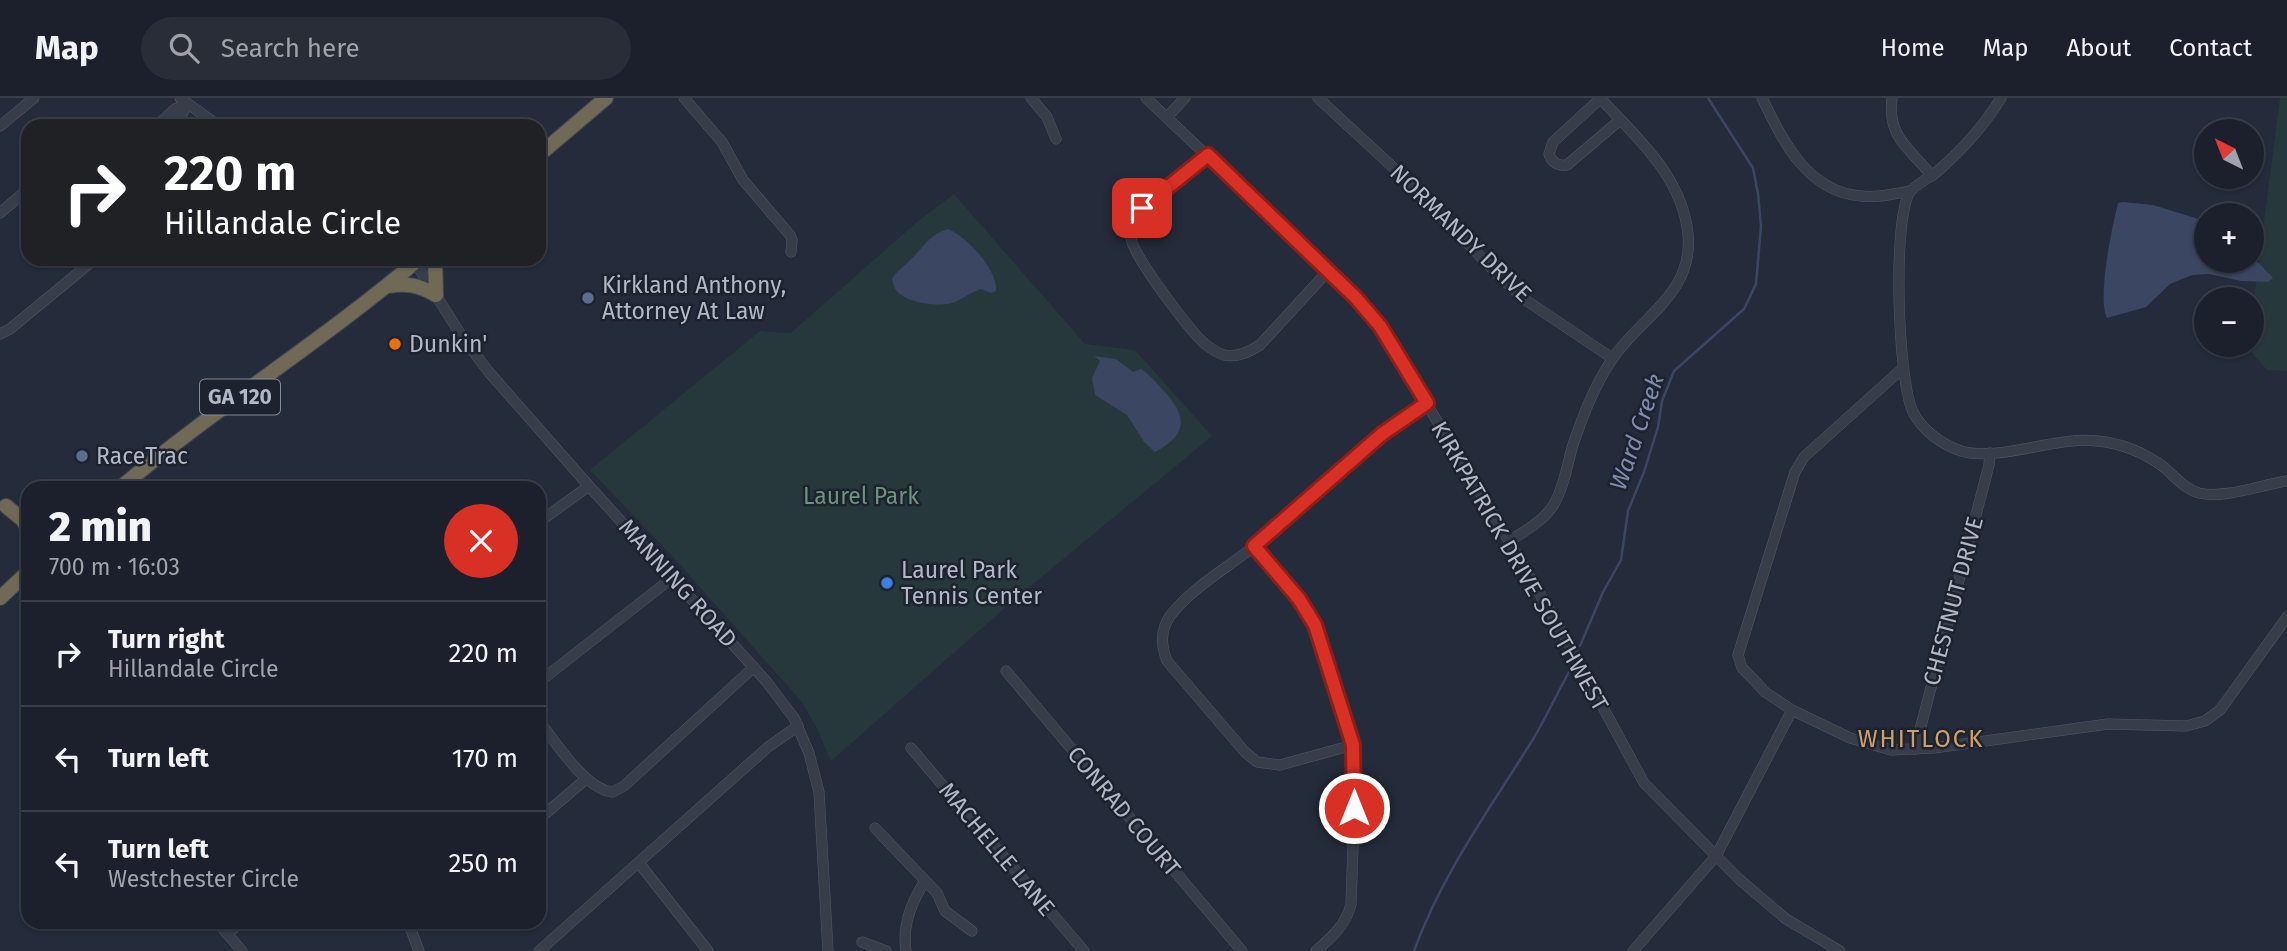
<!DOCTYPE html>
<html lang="en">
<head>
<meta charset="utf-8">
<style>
	body { margin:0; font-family:"Fira Sans",sans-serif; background:#282d38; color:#f1f3f6; height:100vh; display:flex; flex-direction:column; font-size:26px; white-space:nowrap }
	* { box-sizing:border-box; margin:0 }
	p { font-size:23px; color:#a0a3a9 }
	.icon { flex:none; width:38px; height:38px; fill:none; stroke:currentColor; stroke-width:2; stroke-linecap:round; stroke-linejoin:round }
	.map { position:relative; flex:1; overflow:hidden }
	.panel { position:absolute; left:21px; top:383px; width:525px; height:448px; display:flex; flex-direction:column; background:#1b202c; border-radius:21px; box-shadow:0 2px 5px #0004,0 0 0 2px #393e48 }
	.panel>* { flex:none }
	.banner { position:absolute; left:21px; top:21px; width:525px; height:147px; border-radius:21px; box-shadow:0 2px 5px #0004,0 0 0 2px #393e48; background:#202124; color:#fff; overflow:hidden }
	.needle { width:46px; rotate:318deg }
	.fabs { position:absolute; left:2194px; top:21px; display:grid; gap:14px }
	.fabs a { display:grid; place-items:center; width:70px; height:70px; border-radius:50%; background:#1b202c; box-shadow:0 2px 5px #0004,0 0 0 2px #393e48; font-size:35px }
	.pin { position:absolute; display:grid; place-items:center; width:60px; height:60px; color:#fff; margin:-30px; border-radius:14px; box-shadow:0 4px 10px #0006 }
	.me { position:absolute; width:77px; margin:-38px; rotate:0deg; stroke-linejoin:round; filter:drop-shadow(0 0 5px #0008) }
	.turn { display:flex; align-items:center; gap:24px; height:147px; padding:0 28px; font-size:32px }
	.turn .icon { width:91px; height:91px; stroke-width:2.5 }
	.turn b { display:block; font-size:49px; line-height:60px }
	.round { display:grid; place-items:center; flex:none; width:74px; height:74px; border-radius:37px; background:#282d38 }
	.head { display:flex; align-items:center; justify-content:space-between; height:119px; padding:0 28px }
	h1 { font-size:42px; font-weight:800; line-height:52px }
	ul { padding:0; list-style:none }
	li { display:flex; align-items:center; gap:21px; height:105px; padding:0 28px; border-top:2px solid #393e48 }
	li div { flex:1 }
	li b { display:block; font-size:26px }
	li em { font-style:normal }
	header { display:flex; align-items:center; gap:42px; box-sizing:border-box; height:98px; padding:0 35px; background:#1b202c; border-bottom:2px solid #393e48 }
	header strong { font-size:33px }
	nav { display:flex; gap:38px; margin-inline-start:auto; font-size:24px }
	.search { width:490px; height:63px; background:#282d38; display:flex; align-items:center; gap:18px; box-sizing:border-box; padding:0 24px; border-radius:38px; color:#a0a3a9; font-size:26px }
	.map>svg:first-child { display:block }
	.green { fill:#27383c }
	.water { fill:#3b4662 }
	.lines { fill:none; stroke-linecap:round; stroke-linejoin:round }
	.stream { stroke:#3b4662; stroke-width:2.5 }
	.minor-casing { stroke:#535865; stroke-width:11 }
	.highway-casing { stroke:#434855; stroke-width:16 }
	.minor { stroke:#383d4a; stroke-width:10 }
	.highway { stroke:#706955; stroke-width:14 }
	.route-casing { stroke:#8d1f18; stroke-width:18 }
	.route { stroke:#d93025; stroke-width:12 }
	.service-dot { fill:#5c6f8a; stroke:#1d222f; stroke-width:2.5 }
	.food-dot { fill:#e8710a; stroke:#1d222f; stroke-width:2.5 }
	.shop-dot { fill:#3f7fe0; stroke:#1d222f; stroke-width:2.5 }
	.labels { text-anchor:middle; stroke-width:5; stroke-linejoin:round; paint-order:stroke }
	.shield { fill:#1d222f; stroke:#868b99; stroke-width:2 }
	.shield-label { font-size:21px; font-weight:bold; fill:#b3b8c6 }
	.street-label { font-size:23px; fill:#b3b8c6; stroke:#1d222f }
	.poi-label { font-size:23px; fill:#b3b8c6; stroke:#1d222f; text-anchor:start }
	.park-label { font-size:23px; fill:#6c957b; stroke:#1d222f }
	.water-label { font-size:24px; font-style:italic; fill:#7d8bac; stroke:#1d222f }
	.neighbourhood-label { font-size:24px; letter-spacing:2px; fill:#cda168; stroke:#1d222f }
</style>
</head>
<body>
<header>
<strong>Map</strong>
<div class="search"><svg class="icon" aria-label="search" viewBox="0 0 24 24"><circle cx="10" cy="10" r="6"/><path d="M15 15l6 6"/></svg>Search here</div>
<nav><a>Home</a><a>Map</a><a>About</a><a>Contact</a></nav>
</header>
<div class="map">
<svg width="2287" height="853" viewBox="0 0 2287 853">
	<rect width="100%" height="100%" fill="#242b3a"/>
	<g class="green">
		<path d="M2280 0H2287V273L2267 272 2248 250V247H2252V217Z"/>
		<path d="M954 96 1085 246 1135 252 1212 338 1015 501 831 663 817 630 801 603 674 460 590 372 760 233 791 235 917 124Z"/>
	</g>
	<g class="water">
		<path d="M2123 104 2153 107 2202 122 2207 124V163H2252V158L2273 180 2268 184 2241 183 2209 176 2192 177 2170 186 2146 209 2107 220C2097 200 2112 129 2118 105Z"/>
		<path d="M948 131C967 139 998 172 996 193L991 195 981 191C968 195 965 200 955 204 941 210 905 205 896 192 893 188 893 184 892 181 897 173 902 170 908 164 922 152 929 136 948 131Z"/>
		<path d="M1094 258 1116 261 1133 274 1141 271C1149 276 1155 283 1161 290 1186 316 1191 335 1155 354L1144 344 1127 317 1095 297 1092 280 1100 263Z"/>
	</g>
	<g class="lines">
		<g class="stream">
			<path d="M1580 548 1603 494 1621 462 1628 413 1644 374 1658 329 1662 303 1674 273 1744 211 1756 186 1761 128 1758 96 1753 70 1708 0"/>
			<path d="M1414 853C1442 775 1492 708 1535 638 1547 617 1558 594 1570 572"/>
		</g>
		<g class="minor-casing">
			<g id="minor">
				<path d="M180 0 219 28"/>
				<path d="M684 0 722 44 743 82 790 137 792 142 791 154"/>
				<path d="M1031 0 1047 19 1056 41"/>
				<path d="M1146 0 1356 199 1380 228 1509 443 1567 543 1644 685 1739 781 1786 821 1840 853"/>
				<path d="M1318 0 1410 85 1497 176 1524 201 1612 260"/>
				<path d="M1601 0 1553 44 1549 56C1552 65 1558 68 1567 67L1620 22"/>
				<path d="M1762 0C1783 43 1807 94 1861 98 1877 100 1894 96 1910 93"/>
				<path d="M1892 0C1887 40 1910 50 1932 78"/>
				<path d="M2001 0C1984 28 1963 51 1939 72 1932 78 1914 88 1910 94 1892 122 1898 284 1913 314 1922 332 1941 346 1961 353 1998 364 2056 338 2097 343 2122 345 2145 355 2165 370 2175 379 2185 391 2199 395 2224 401 2261 387 2287 383"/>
				<path d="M1167 19 1185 0"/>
				<path d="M0 28 34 0"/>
				<path d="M157 28 175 11 188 6"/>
				<path d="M170 28 181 18 188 6"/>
				<path d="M1208 57 1142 110C1135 119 1130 128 1131 140 1133 158 1190 233 1205 246 1210 250 1218 255 1224 257 1237 260 1249 254 1260 247L1328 173"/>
				<path d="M0 115 28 91"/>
				<path d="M413 161 461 237 488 273 589 388 766 583 794 620 809 655 819 694 828 853"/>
				<path d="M0 236 10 231 95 161"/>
				<path d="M1903 270 1804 359 1795 374 1738 557 1742 570 1754 582 1765 594 1792 612 1850 640 1891 652 1934 650 2108 626 2186 628 2205 623 2220 612 2287 519"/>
				<path d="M539 424 589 388"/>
				<path d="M1509 443C1524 434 1545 422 1554 406 1564 389 1567 368 1572 350 1582 319 1593 290 1611 263 1639 219 1694 197 1688 136 1682 78 1637 40 1600 0"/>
				<path d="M1254 448 1299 501 1315 527 1353 647 1355 691 1351 806C1346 827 1332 839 1316 853"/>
				<path d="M1006 573 1242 853"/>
				<path d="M539 584 672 480"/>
				<path d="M539 623C556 644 585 692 613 694L624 688 754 569"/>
				<path d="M1353 647 1280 667 1257 664 1245 654 1167 563C1161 547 1160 533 1170 518 1191 490 1226 471 1253 449 1311 401 1363 345 1427 305"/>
				<path d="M911 650 1084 853"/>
				<path d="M1915 651 1989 367 1990 355"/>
				<path d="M539 721 586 681"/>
				<path d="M875 730 937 795 945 813 972 833"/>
				<path d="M639 765 708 853"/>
				<path d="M217 824 242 853"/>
				<path d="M408 824 419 853"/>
				<path d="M227 836 241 824"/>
				<path d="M862 844 886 853"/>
				<path d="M539 853 768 649 798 628"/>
				<path d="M906 853C902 828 912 803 925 783"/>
				<path d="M1633 853 1716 758 1792 612"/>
			</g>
		</g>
		<g class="highway-casing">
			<g id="highway">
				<path d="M539 57 606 0"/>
				<path d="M435 161 436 197"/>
				<path d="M388 188C407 185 419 187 436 197"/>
				<path d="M120 390C216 309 323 243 419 161"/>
				<path d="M6 408 23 422 28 431"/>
				<path d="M0 500 28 474"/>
			</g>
		</g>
		<use href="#minor" class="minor"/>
		<use href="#highway" class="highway"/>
	</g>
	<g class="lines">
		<g class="route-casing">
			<path id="route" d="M1142 110 1208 57 1356 200 1380 228 1427 305 1382 336 1254 448 1299 501 1315 527 1353 647 1354 710"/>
		</g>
		<use href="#route" class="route"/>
	</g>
	<g class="service-dot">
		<circle cx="588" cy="200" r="7"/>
		<circle cx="82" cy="358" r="7"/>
	</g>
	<circle class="food-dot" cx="395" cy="246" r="7"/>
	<circle class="shop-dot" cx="887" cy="485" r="7"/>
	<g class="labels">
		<rect class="shield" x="200" y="281.5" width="80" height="35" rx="5"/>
		<g class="shield-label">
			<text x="240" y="306">GA 120</text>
		</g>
		<g class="street-label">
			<text transform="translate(1461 135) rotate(44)" y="8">NORMANDY DRIVE</text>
			<text transform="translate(1520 468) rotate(60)" y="8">KIRKPATRICK DRIVE SOUTHWEST</text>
			<text transform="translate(678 485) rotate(48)" y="8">MANNING ROAD</text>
			<text transform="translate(1953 503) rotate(-75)" y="8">CHESTNUT DRIVE</text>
			<text transform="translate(1124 713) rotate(50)" y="8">CONRAD COURT</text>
			<text transform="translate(997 751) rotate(50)" y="8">MACHELLE LANE</text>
		</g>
		<g class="poi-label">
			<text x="602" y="195">Kirkland Anthony,<tspan x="602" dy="26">Attorney At Law</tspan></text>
			<text x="409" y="254">Dunkin'</text>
			<text x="96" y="366">RaceTrac</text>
			<text x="901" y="480">Laurel Park<tspan x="901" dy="26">Tennis Center</tspan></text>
		</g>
		<g class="park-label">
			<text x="861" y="406">Laurel Park</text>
		</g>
		<g class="water-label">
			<text transform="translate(1637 334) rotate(-71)" y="8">Ward Creek</text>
		</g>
		<g class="neighbourhood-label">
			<text x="1921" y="649">WHITLOCK</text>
		</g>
	</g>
</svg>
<div class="fabs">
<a><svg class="needle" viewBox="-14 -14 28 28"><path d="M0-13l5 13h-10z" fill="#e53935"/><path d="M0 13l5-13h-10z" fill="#a0a3a9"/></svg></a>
<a>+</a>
<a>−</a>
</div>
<div class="pin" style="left:1142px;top:110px;background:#d93025"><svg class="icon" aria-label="arrive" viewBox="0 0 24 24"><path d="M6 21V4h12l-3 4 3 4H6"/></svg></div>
<svg class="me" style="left:1354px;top:710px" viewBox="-20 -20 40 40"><circle r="17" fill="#d93025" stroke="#fff" stroke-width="3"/><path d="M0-11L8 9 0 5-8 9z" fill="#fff"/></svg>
<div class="banner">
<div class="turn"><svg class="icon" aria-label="right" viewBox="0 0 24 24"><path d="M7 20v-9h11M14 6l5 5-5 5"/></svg><div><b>220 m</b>Hillandale Circle</div></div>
</div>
<section class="panel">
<div class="head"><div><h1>2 min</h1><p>700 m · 16:03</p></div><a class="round" style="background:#d93025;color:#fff"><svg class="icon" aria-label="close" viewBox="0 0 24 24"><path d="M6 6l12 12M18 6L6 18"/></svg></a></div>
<ul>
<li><svg class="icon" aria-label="right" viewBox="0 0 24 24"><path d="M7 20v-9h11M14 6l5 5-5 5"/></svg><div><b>Turn right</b><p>Hillandale Circle</p></div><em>220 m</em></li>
<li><svg class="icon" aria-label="left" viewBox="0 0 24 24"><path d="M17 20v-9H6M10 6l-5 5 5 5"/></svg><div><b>Turn left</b></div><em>170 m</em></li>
<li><svg class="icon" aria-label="left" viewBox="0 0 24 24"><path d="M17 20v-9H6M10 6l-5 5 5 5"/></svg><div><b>Turn left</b><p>Westchester Circle</p></div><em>250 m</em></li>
</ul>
</section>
</div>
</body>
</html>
